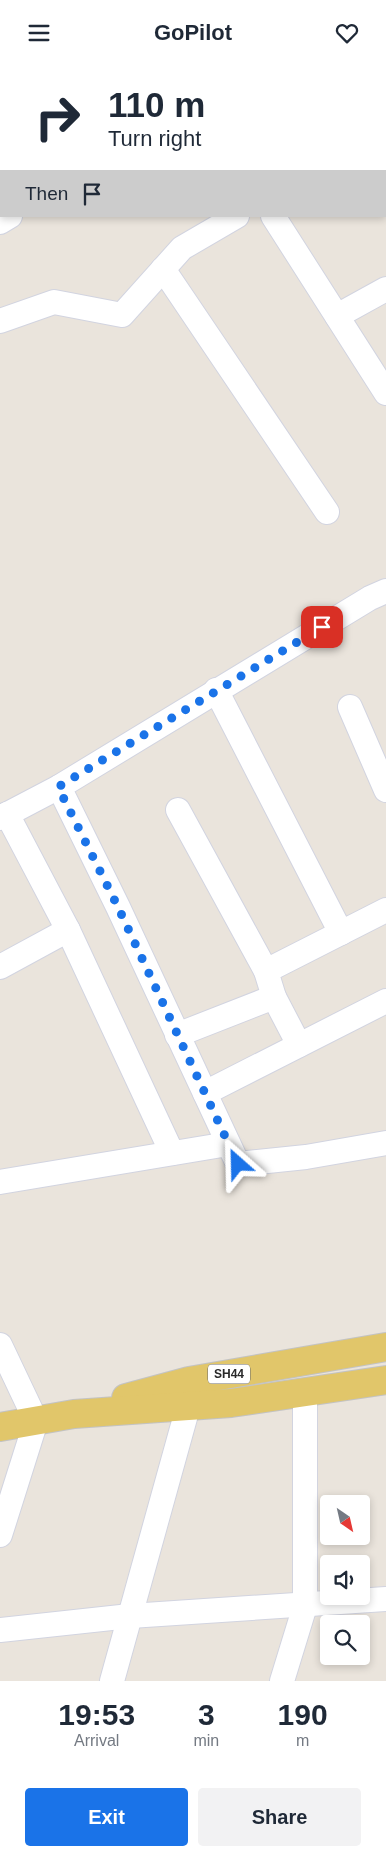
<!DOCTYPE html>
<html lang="en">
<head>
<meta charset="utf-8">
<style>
	body { margin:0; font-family:Arial,sans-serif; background:#f2f2f3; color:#1f2937; height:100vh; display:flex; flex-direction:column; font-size:19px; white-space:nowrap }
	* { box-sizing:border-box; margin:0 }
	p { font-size:16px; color:#747a83 }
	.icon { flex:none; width:28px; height:28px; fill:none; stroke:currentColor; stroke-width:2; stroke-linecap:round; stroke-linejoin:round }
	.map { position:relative; height:1616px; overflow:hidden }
	.sheet { display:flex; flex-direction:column; background:#fff; flex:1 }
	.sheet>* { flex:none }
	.top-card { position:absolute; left:0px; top:0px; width:386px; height:152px; box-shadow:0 2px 8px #0003; background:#fff; color:#1f2937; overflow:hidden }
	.needle { width:32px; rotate:146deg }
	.tools { position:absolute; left:320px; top:1430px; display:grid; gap:10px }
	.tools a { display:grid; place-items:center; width:50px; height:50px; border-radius:5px; background:#fff; box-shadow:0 2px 8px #0003; font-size:25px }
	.pin { position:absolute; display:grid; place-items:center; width:42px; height:42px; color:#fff; margin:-21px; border-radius:10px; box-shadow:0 2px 8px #0006 }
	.me { position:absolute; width:55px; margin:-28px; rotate:335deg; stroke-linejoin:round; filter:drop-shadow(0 0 4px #0008) }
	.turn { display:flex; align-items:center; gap:18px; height:105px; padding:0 25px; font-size:22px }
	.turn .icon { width:65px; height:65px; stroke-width:2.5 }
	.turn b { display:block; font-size:35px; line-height:42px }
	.then { display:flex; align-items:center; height:48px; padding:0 25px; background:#0003; gap:10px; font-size:19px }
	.eta { display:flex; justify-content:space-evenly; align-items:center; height:85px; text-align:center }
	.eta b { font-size:30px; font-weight:700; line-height:35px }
	.cta { display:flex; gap:10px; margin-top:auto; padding:10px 25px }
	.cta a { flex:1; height:58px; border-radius:5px; background:#1a73e8; color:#fff; font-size:20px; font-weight:700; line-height:58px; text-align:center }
	.cta a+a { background:#f2f2f3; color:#1f2937 }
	header { display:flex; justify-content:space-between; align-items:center; height:65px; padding:0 25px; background:#fff; font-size:22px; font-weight:700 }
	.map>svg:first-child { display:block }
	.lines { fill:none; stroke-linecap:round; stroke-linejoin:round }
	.street-casing { stroke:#d2d4e0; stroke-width:26 }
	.primary-casing { stroke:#c3c3c3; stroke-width:30 }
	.street { stroke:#fff; stroke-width:24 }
	.primary { stroke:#e1c66a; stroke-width:28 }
	.route { stroke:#1a73e8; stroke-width:9; stroke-dasharray:0 16.2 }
	.labels { text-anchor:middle; stroke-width:4; stroke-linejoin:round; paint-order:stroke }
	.shield { fill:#fff; stroke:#696969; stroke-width:1 }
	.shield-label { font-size:12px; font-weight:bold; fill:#292929 }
</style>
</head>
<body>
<header><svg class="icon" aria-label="menu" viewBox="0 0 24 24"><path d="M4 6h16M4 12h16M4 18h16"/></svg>GoPilot<svg class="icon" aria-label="heart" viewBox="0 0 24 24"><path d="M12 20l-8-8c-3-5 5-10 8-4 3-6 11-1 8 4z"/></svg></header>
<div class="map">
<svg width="386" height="1616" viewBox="0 0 386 1616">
	<rect width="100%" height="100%" fill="#eae4dc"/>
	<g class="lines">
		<g class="street-casing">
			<g id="street">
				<path d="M18 1 19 0"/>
				<path d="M161 1 162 0"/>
				<path d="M295 1 296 0"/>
				<path d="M0 19 1 18"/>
				<path d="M385 66 386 65"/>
				<path d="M273 151 386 328"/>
				<path d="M0 157 10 151"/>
				<path d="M163 204 327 447"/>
				<path d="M337 251 386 224"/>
				<path d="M0 256 54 237 122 250 182 183 237 151"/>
				<path d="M386 526 370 533 59 722 118 842 238 1099 306 1092 386 1078"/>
				<path d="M216 625 341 868"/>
				<path d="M350 642 386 725"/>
				<path d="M178 745 266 906"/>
				<path d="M7 749 68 865"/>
				<path d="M0 753 59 722"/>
				<path d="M0 902 68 865 172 1088"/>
				<path d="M274 932 299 980"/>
				<path d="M177 970 274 932 266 906 386 845"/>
				<path d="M205 1028 386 936"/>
				<path d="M0 1117 228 1079"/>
				<path d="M0 1280 36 1356 0 1470"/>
				<path d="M0 1565 130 1551 386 1534"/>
				<path d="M112 1616 193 1324"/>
				<path d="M282 1616 305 1541V1327"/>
			</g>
		</g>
		<g class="primary-casing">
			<g id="primary">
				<path d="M126 1333 189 1316 386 1282"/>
				<path d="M0 1362 74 1349 231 1338 386 1315"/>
			</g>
		</g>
		<use href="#street" class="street"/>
		<use href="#primary" class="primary"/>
	</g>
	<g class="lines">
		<path class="route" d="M238 1099 118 842 58 722 322 562"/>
	</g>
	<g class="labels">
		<rect class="shield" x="208" y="1299.5" width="42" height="19" rx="4"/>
		<g class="shield-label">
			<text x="229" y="1313">SH44</text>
		</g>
	</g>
</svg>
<div class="tools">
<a><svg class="needle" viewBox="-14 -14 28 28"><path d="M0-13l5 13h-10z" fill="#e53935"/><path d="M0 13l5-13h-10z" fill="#747a83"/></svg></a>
<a><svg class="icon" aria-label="sound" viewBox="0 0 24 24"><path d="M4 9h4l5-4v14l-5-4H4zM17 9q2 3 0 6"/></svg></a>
<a><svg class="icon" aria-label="search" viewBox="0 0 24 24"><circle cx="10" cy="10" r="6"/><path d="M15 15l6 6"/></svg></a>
</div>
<div class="pin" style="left:322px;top:562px;background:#d93025"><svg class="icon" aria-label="arrive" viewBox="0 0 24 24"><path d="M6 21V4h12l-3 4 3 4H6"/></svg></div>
<svg class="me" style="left:238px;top:1099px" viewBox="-20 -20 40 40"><path d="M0-17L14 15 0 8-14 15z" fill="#1a73e8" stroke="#fff" stroke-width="4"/></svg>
<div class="top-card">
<div class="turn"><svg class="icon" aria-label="right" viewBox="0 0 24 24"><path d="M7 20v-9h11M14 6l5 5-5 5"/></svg><div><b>110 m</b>Turn right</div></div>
<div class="then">Then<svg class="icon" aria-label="arrive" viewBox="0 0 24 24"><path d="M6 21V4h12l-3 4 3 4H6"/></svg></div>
</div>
</div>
<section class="sheet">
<div class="eta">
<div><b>19:53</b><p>Arrival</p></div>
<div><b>3</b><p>min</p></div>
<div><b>190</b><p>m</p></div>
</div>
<div class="cta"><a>Exit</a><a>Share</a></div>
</section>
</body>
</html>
